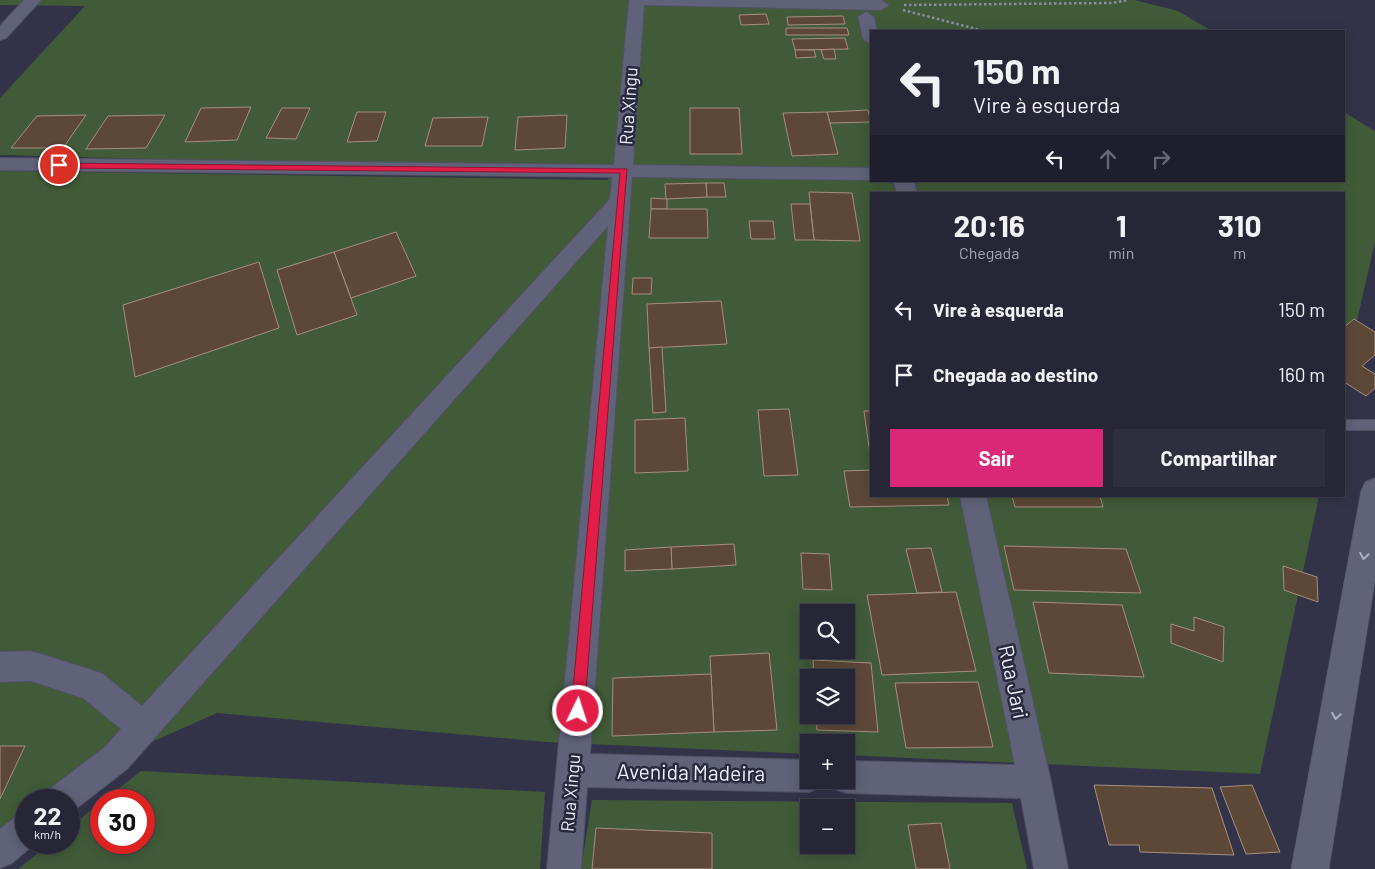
<!DOCTYPE html>
<html lang="pt">
<head>
<meta charset="utf-8">
<style>
	body { margin:0; font-family:Barlow,sans-serif; background:#2e2e3f; color:#f1f3f6; height:100vh; display:flex; flex-direction:column; font-size:19px; white-space:nowrap }
	* { box-sizing:border-box; margin:0 }
	p { font-size:16px; color:#a4a5ad }
	.icon { flex:none; width:28px; height:28px; fill:none; stroke:currentColor; stroke-width:2; stroke-linecap:round; stroke-linejoin:round }
	.map { position:relative; flex:1; overflow:hidden }
	.panel { position:absolute; left:870px; top:192px; width:475px; height:305px; display:flex; flex-direction:column; background:#262637; border-radius:0px; box-shadow:0 2px 12px #0003,0 0 0 1px #424352 }
	.panel>* { flex:none }
	.top-card { position:absolute; left:870px; top:30px; width:475px; height:152px; border-radius:0px; box-shadow:0 2px 12px #0003,0 0 0 1px #424352; background:#262637; color:#f1f3f6; overflow:hidden }
	.tools { position:absolute; left:800px; top:604px; display:grid; gap:10px }
	.tools a { display:grid; place-items:center; width:55px; height:55px; border-radius:0px; background:#262637; box-shadow:0 2px 12px #0003,0 0 0 1px #424352; font-size:25px }
	.speed { position:absolute; left:15px; top:789px; display:flex; gap:10px; font-size:25px; font-weight:700; text-align:center }
	.speed>* { display:grid; place-content:center; width:65px; height:65px; border-radius:50%; background:#262637; box-shadow:0 2px 12px #0003,0 0 0 1px #424352; line-height:1 }
	.speed small { font-size:12px; font-weight:400 }
	.speed .limit { border:8px solid #d22; background:#fff; color:#111 }
	.pin { position:absolute; display:grid; place-items:center; width:42px; height:42px; color:#fff; margin:-21px; border:2px solid #fff; border-radius:50%; box-shadow:0 1px 5px #0007 }
	.me { position:absolute; width:55px; margin:-28px; rotate:4deg; stroke-linejoin:round; filter:drop-shadow(0 0 4px #0008) }
	.turn { display:flex; align-items:center; gap:18px; height:105px; padding:0 20px; font-size:22px }
	.turn .icon { width:65px; height:65px; stroke-width:2.5 }
	.turn b { display:block; font-size:35px; line-height:42px }
	.lanes { display:flex; align-items:center; height:48px; padding:0 20px; background:#0003; justify-content:center; gap:25px; direction:ltr }
	.lanes .off { opacity:.35 }
	.eta { display:flex; justify-content:space-evenly; align-items:center; height:85px; text-align:center }
	.eta b { font-size:30px; font-weight:700; line-height:35px }
	.cta { display:flex; gap:10px; margin-top:auto; padding:10px 20px }
	.cta a { flex:1; height:58px; border-radius:0px; background:#db2777; color:#fff; font-size:20px; font-weight:700; line-height:58px; text-align:center }
	.cta a+a { background:#2e2e3f; color:#f1f3f6 }
	ul { padding:0; list-style:none }
	li { display:flex; align-items:center; gap:15px; height:65px; padding:0 20px }
	li div { flex:1 }
	li b { display:block; font-size:19px }
	li em { font-style:normal }
	.map>svg:first-child { display:block }
	.green { fill:#415b38; fill-rule:evenodd }
	.building { fill:#5d4838; stroke:#a68e7c }
	.lines { fill:none; stroke-linecap:round; stroke-linejoin:round }
	.service-casing { stroke:#515164; stroke-width:2 }
	.minor-casing { stroke:#515164; stroke-width:2 }
	.secondary-casing { stroke:#515164; stroke-width:1 }
	.path { stroke:#8c8da0; stroke-width:2.5; stroke-dasharray:2.5 2.5; stroke-linecap:butt }
	.service { fill:#60627a; fill-rule:evenodd }
	.minor { fill:#60627a; fill-rule:evenodd }
	.secondary { fill:#60627a; fill-rule:evenodd }
	.oneway { stroke:#adafc2 }
	.route { fill:#e11d48; stroke:#92132f }
	.labels { text-anchor:middle; stroke-width:5; stroke-linejoin:round; paint-order:stroke }
	.street-label { font-size:18px; fill:#eceefc; stroke:#28293e }
	.near-street-label { font-size:21px; fill:#eceefc; stroke:#28293e }
</style>
</head>
<body>
<div class="map">
<svg width="1375" height="869" viewBox="0 0 1375 869">
	<rect width="100%" height="100%" fill="#323349"/>
	<g class="green">
		<path d="M0 0H1134L1178 11 1212 31H871V181H1344V112L1375 131V242L1344 377V194H871V496H1319L1260 774 846 755V742H809V754L547 742 217 713 116 758 53 800H26V818L0 836V171L608 180 609 171 0 155V98L85 6 0 5ZM809 612H846V650H809ZM809 678H846V715H809Z"/>
		<path d="M141 771 545 792 540 869H18L51 843 69 842V828L101 802V842H144V800H104Z"/>
		<path d="M592 800 1012 803 1027 869H712V833L597 828 592 869H581ZM809 808H846V845H809Z"/>
	</g>
	<g class="building">
		<path d="M766 14 769 24 741 25 739 15Z"/>
		<path d="M843 16 845 24 788 25 787 17Z"/>
		<path d="M786 28H847L849 35H786Z"/>
		<path d="M845 38 848 49 795 50 792 39Z"/>
		<path d="M834 49 836 59H824L821 50Z"/>
		<path d="M795 50H814L816 57 796 58Z"/>
		<path d="M251 107 237 140 185 142 201 108Z"/>
		<path d="M282 108H310L296 139 266 138Z"/>
		<path d="M690 108H739L742 154H690Z"/>
		<path d="M868 110 871 122 830 123 827 112Z"/>
		<path d="M357 112H386L377 141 347 142Z"/>
		<path d="M827 112 838 154 792 156 783 113Z"/>
		<path d="M86 115 63 148H11L37 116Z"/>
		<path d="M165 115 146 148 86 149 108 116Z"/>
		<path d="M567 115 565 148 515 150 518 117Z"/>
		<path d="M488 117 482 146H425L433 118Z"/>
		<path d="M706 183H724L726 197H707Z"/>
		<path d="M706 183 707 197 666 199 665 184Z"/>
		<path d="M809 192 852 193 860 241 814 240Z"/>
		<path d="M651 198 667 199V209H651Z"/>
		<path d="M791 204H810L814 240H795Z"/>
		<path d="M651 209H707L708 238H649Z"/>
		<path d="M749 221H773L775 239H751Z"/>
		<path d="M396 232 416 276 351 298 334 252Z"/>
		<path d="M334 252 357 315 297 335 277 270Z"/>
		<path d="M259 262 279 328 135 377 123 305Z"/>
		<path d="M633 278H652L651 294H632Z"/>
		<path d="M721 301 727 344 649 348 647 304Z"/>
		<path d="M1354 319 1375 332V355L1362 366 1375 374V388L1366 396 1344 382V327Z"/>
		<path d="M662 347 666 412 653 413 649 348Z"/>
		<path d="M789 409 798 475 764 476 758 410Z"/>
		<path d="M864 411H871V461Z"/>
		<path d="M685 418 688 471 635 473V420Z"/>
		<path d="M871 470V496H947L949 505 850 507 844 471Z"/>
		<path d="M1012 496H1100L1103 507H1015Z"/>
		<path d="M734 544 736 565 672 569 671 547Z"/>
		<path d="M1004 546 1126 549 1141 593 1014 590Z"/>
		<path d="M671 547 672 569 625 571V550Z"/>
		<path d="M931 548 942 592 917 593 906 549Z"/>
		<path d="M801 553 829 554 832 590 803 589Z"/>
		<path d="M1283 566 1317 577 1318 602 1284 590Z"/>
		<path d="M956 592 976 671 882 675 867 595Z"/>
		<path d="M1033 602 1122 605 1144 677 1049 673Z"/>
		<path d="M1194 617 1224 627 1223 662 1171 643V624L1194 631Z"/>
		<path d="M769 653 777 730 714 732 710 656Z"/>
		<path d="M813 660 871 663 878 732 817 730 816 715H846V678H814Z"/>
		<path d="M711 674 714 732 612 736 613 678Z"/>
		<path d="M978 682 993 747 906 748 895 683Z"/>
		<path d="M0 746H25L0 799Z"/>
		<path d="M1094 785 1212 788 1234 855 1140 852 1139 845H1109Z"/>
		<path d="M1252 785 1280 852 1246 854 1220 787Z"/>
		<path d="M941 823 950 869H916L908 825Z"/>
		<path d="M596 828 712 833V869H592Z"/>
	</g>
	<g class="lines">
		<g class="service-casing">
			<rect id="service" x="1344" y="420" width="31" height="10"/>
		</g>
		<g class="minor-casing">
			<g id="minor">
				<path d="M24 0H41L6 38 0 40V26Z"/>
				<path d="M629 0H881L889 5 881 10 644 5 633 165 871 168V180L632 177 590 754 809 760V780H824L820 787 809 792 587 787 581 869H547L608 226 127 769 69 814V800H46L51 788 105 747 121 729 83 698 31 681 0 682V652L31 651 92 670 103 674 142 706 610 199 612 177 0 170V158L614 165Z"/>
				<path d="M866 12 874 17 877 31H871V44L863 39 858 17Z"/>
				<path d="M894 181H914L917 194H897Z"/>
				<path d="M960 496H986L1051 782 1068 869H1034L1021 798 846 793 834 789 831 780H846V761L1015 765Z"/>
				<path d="M26 813V842H37L12 863 0 868V829L14 818Z"/>
			</g>
		</g>
		<g class="secondary-casing">
			<path id="secondary" d="M1375 478V581L1329 869H1291L1361 491 1365 482Z"/>
		</g>
		<g class="path">
			<path d="M904 5 1112 3 1128 0"/>
			<path d="M903 10 984 31"/>
		</g>
		<use href="#service" class="service"/>
		<use href="#minor" class="minor"/>
		<use href="#secondary" class="secondary"/>
	</g>
	<defs><path id="oneway-chevron" d="M-2-3.5L2.5 0L-2 3.5" fill="none" stroke-width="1.6" stroke-linecap="round" stroke-linejoin="round" transform="scale(1.25)"/></defs>
	<g class="oneway">
		<use href="#oneway-chevron" transform="translate(1364 556) rotate(100)"/>
		<use href="#oneway-chevron" transform="translate(1336 716) rotate(100)"/>
	</g>
	<path class="route" d="M56 163 627 169 584 716 578 718 573 716 571 711 620 173 59 168 56 167Z"/>
	<g class="labels">
		<g class="street-label">
			<text transform="translate(629 106) rotate(-86)" y="6">Rua Xingu</text>
			<text transform="translate(571 793) rotate(-85)" y="6">Rua Xingu</text>
		</g>
		<g class="near-street-label">
			<text transform="translate(1013 682) rotate(78)" y="7">Rua Jari</text>
			<text transform="translate(691 773) rotate(1)" y="7">Avenida Madeira</text>
		</g>
	</g>
</svg>
<div class="tools">
<a><svg class="icon" aria-label="search" viewBox="0 0 24 24"><circle cx="10" cy="10" r="6"/><path d="M15 15l6 6"/></svg></a>
<a><svg class="icon" aria-label="layers" viewBox="0 0 24 24"><path d="M12 4l9 5-9 5-9-5zM3 14l9 5 9-5"/></svg></a>
<a>+</a>
<a>−</a>
</div>
<div class="speed"><div>22<small>km/h</small></div><div class="limit">30</div></div>
<div class="pin" style="left:59px;top:165px;background:#d93025"><svg class="icon" aria-label="arrive" viewBox="0 0 24 24"><path d="M6 21V4h12l-3 4 3 4H6"/></svg></div>
<svg class="me" style="left:578px;top:711px" viewBox="-20 -20 40 40"><circle r="17" fill="#e11d48" stroke="#fff" stroke-width="3"/><path d="M0-11L8 9 0 5-8 9z" fill="#fff"/></svg>
<div class="top-card">
<div class="turn"><svg class="icon" aria-label="left" viewBox="0 0 24 24"><path d="M17 20v-9H6M10 6l-5 5 5 5"/></svg><div><b>150 m</b>Vire à esquerda</div></div>
<div class="lanes"><svg class="icon" aria-label="left" viewBox="0 0 24 24"><path d="M17 20v-9H6M10 6l-5 5 5 5"/></svg><svg class="icon off" aria-label="ahead" viewBox="0 0 24 24"><path d="M12 20V5M6 11l6-6 6 6"/></svg><svg class="icon off" aria-label="right" viewBox="0 0 24 24"><path d="M7 20v-9h11M14 6l5 5-5 5"/></svg></div>
</div>
<section class="panel">
<div class="eta">
<div><b>20:16</b><p>Chegada</p></div>
<div><b>1</b><p>min</p></div>
<div><b>310</b><p>m</p></div>
</div>
<ul>
<li><svg class="icon" aria-label="left" viewBox="0 0 24 24"><path d="M17 20v-9H6M10 6l-5 5 5 5"/></svg><div><b>Vire à esquerda</b></div><em>150 m</em></li>
<li><svg class="icon" aria-label="arrive" viewBox="0 0 24 24"><path d="M6 21V4h12l-3 4 3 4H6"/></svg><div><b>Chegada ao destino</b></div><em>160 m</em></li>
</ul>
<div class="cta"><a>Sair</a><a>Compartilhar</a></div>
</section>
</div>
</body>
</html>
